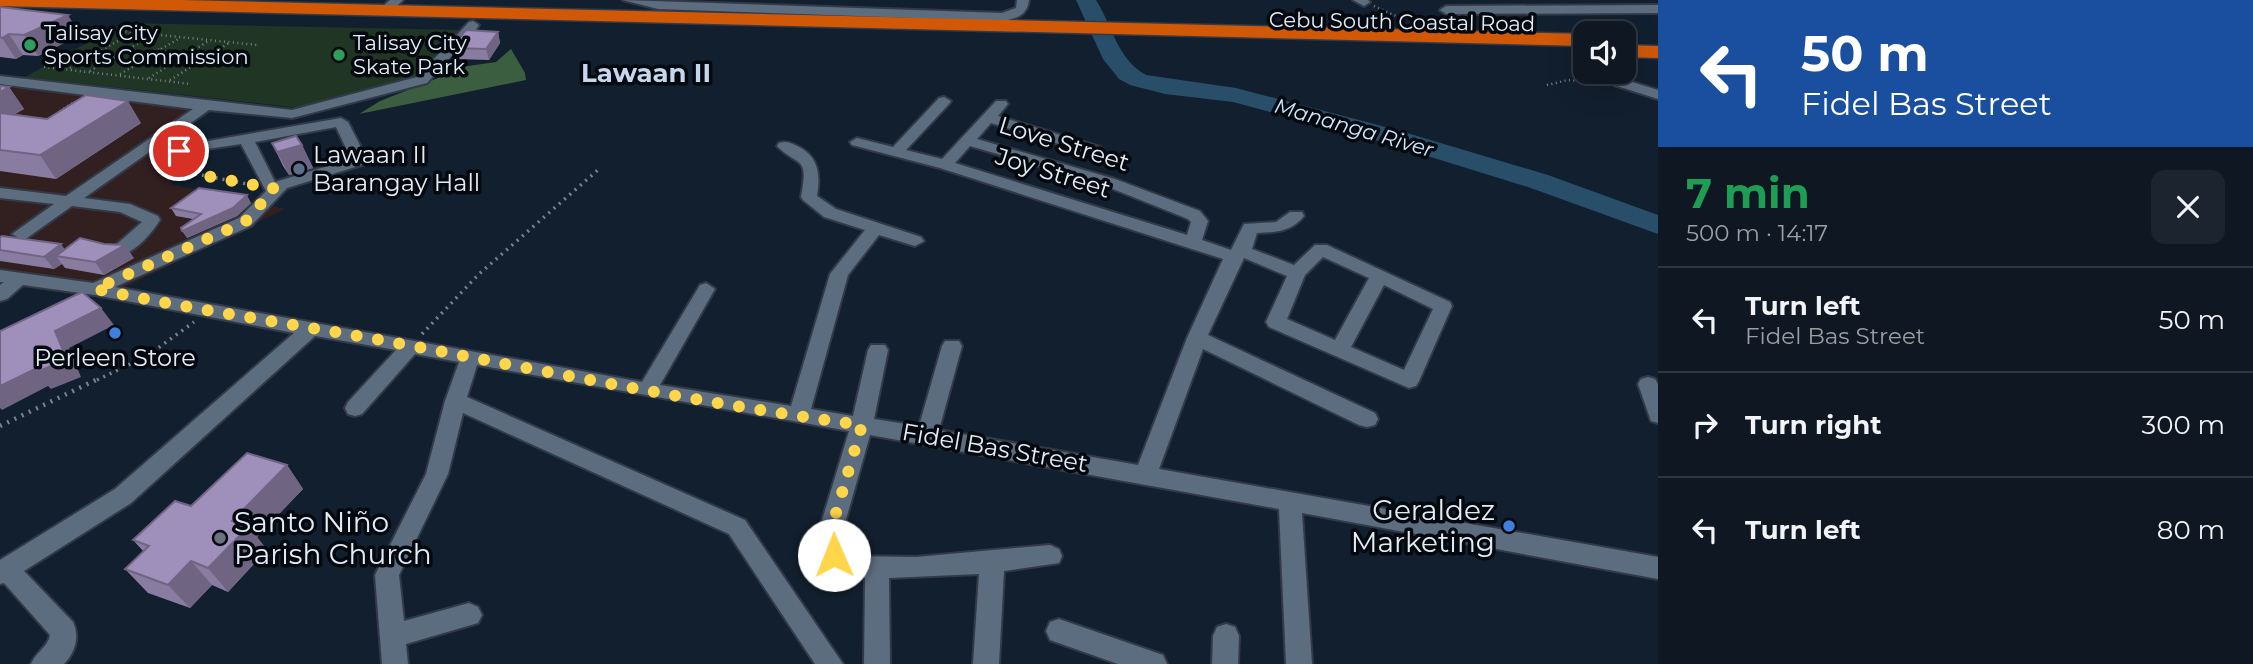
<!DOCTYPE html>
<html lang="en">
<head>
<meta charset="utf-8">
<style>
	body { margin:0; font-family:Montserrat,sans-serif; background:#1c242f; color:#f1f3f6; height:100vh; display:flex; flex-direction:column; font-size:26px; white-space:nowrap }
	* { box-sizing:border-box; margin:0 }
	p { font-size:23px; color:#9b9fa5 }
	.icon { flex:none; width:38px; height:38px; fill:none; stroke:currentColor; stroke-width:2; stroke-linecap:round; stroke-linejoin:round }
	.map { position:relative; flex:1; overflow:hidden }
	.side { display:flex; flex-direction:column; background:#0e1722; width:595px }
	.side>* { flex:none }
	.banner { background:#1a4fa0; color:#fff; overflow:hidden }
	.tools { position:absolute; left:1573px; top:21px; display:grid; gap:14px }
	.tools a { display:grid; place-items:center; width:63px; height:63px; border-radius:14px; background:#0e1722; box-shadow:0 7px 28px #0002,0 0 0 2px #2e3640; font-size:35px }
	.pin { position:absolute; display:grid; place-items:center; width:60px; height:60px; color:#fff; margin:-30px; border:4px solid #fff; border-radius:50%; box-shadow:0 2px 7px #0007 }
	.me { position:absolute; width:77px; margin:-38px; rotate:359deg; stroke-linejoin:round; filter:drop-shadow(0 0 5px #0008) }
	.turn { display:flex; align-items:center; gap:24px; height:147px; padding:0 28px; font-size:32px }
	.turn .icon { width:91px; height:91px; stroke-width:2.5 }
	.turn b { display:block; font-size:49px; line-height:60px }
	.round { display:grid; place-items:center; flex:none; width:74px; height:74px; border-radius:14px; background:#1c242f }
	.headline { display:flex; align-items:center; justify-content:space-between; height:119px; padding:0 28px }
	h1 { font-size:42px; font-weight:700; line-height:52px; color:#1e9e55 }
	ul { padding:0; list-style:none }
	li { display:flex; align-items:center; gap:21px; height:105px; padding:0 28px; border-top:2px solid #2e3640 }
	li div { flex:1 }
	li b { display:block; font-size:26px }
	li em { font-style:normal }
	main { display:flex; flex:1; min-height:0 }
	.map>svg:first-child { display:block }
	.commercial { fill:#321f1f }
	.green { fill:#203523 }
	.forest { fill:#3a5e3f }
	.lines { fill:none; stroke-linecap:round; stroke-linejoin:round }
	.river { fill:#294e6a; fill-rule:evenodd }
	.minor-casing { stroke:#333a47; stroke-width:4 }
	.highway-casing { stroke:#333a47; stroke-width:3 }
	.path-far2 { stroke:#788390; stroke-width:2.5; stroke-dasharray:1 3.5; stroke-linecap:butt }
	.path-far1 { stroke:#788390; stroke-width:3.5; stroke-dasharray:2 5; stroke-linecap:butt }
	.path { stroke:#788390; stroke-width:4.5; stroke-dasharray:2 6; stroke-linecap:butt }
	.minor { fill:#5d6d80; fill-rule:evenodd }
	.highway { fill:#d05807; fill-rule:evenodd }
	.wall { fill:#897ca1 }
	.shaded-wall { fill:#6f6583 }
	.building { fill:#9f90bb; stroke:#6f6583; stroke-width:2 }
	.route { stroke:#ffd54a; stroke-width:12; stroke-dasharray:0 21.6 }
	.leisure-dot { fill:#2e9e5b; stroke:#04080f; stroke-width:2.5 }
	.service-dot { fill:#5c6f8a; stroke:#04080f; stroke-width:2.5 }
	.shop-dot { fill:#3f7fe0; stroke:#04080f; stroke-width:2.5 }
	.worship-dot { fill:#6b7280; stroke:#04080f; stroke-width:2.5 }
	.labels { text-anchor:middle; stroke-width:7; stroke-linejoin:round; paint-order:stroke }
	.far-street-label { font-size:21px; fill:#e3ecf6; stroke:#04080f }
	.far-poi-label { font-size:21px; fill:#e3ecf6; stroke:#04080f; text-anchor:start }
	.far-water-label { font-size:21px; font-style:italic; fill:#cfe7fb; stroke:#04080f }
	.street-label { font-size:24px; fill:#e3ecf6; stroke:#04080f }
	.poi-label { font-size:24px; fill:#e3ecf6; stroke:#04080f; text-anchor:start }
	.far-district-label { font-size:26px; font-weight:bold; fill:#c5d7ec; stroke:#04080f }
	.near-poi-label { font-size:28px; fill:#e3ecf6; stroke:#04080f; text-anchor:end }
</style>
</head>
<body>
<main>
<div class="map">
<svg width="1658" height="664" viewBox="0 0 1658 664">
	<rect width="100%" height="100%" fill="#121f2e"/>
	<path class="commercial" d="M27 87 210 109 147 152 174 185 285 209 121 289 0 268V89Z"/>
	<path class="green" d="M123 23 463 30 419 79 300 108 25 77Z"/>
	<path class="forest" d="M511 49 525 73 526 80 359 114 380 101 438 78 447 69 496 62Z"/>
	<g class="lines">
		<path class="river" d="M1076 0H1096C1113 27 1117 59 1146 75L1236 88 1397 130 1548 175 1658 215V234L1528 187 1379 141 1233 102 1165 94 1130 85 1119 79 1103 59Z"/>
		<g class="minor-casing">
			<g id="minor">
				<path d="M390 0H403L389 14H381V8Z"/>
				<path d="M623 0 1002 13 1016 8 1017 0H1029C1027 16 1017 18 1002 21L658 9Z"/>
				<path d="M1353 0H1368L1370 2 1364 6Z"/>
				<path d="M1658 5V13L1446 14 1440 10 1446 6Z"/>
				<path d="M473 21 479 25 477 28 427 83 292 118 209 110 84 198 130 204 158 216 160 220C151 234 131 259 113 254L110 250 142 222 120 212 72 206 27 238 21 239 12 234 54 204 0 198V188L66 196 193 109 0 84V76L292 110 417 77 469 22Z"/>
				<path d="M1619 78 1658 90V99L1614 85 1612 82Z"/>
				<path d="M944 97 951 101 949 104 906 150 942 159 996 101H1006L1008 104 998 116 1100 147 1103 150 1095 155 991 123 977 139 1115 179 1200 211 1208 221 1202 240 1231 250 1244 224 1276 222 1290 212H1302L1304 216C1291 232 1276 232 1257 233L1252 249 1294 265 1315 245H1327L1450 302 1452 306 1419 381 1416 386 1409 388 1269 327 1266 322 1287 276 1244 258 1208 335 1375 413 1378 419 1375 425 1367 427 1359 425 1203 349 1159 469 1658 557V579L1302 513 1312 664H1286L1279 509 870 435 841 537 844 550 851 556 916 557 1050 545 1059 549 1062 556 1059 563 1004 571 999 664H973L979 574 889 578 890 664H864L865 578 836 575 824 562 817 537 849 431 477 365 467 397 745 520 843 664H815L729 534 463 413 448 474 399 575 404 621 469 603 478 607 482 615 478 623 406 644 408 664H382L375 575 426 474 445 401 459 362 415 354 362 414 355 416 348 414 345 408 348 402 396 350 315 336 131 503 24 571 73 622C80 637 75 653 64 664H31C36 652 48 647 50 635L4 583 0 584V560L115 489 294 333 95 295 23 285 7 299 0 301V285L4 282H0V270L93 283 239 218 266 191 241 144 174 154 171 151 174 148 179 146 341 118 348 122 368 161 365 164 287 188 251 226 115 287 642 382 700 285 706 283 715 289 660 385 791 406 830 274 865 230 824 217 803 200 801 197C809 154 799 168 777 146L779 143C785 141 789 142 795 145 818 155 821 173 817 196L836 209 921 237 924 241 915 246 879 235 848 275 811 409 853 416 868 350 871 345H885L888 350 874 419 919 426 942 346 945 341H959L962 346 939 430 1138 465 1187 338 1223 259 940 168 852 145 850 142 857 138 893 147 939 98ZM336 127 351 159 275 182 255 142ZM970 146 1103 185 1188 219 1191 222 1187 235 955 163ZM1323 257 1369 278 1335 340 1287 319 1305 275ZM1384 285 1433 309 1404 370 1351 347Z"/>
				<path d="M1648 377 1655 379 1658 384V423L1651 421 1638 384 1641 379Z"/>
				<path d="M1059 619 1163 655 1167 664H1118L1050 640 1046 631 1050 622Z"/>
				<path d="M1226 624 1235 627 1239 636 1238 664H1212L1213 636 1217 627Z"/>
			</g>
		</g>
		<g class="highway-casing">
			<g id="highway">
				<path d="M0 0H181L1586 34V46L0 6Z"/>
				<path d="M1624 45 1658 46V58L1624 57Z"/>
			</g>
		</g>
		<g class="path-far2">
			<path d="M1374 6 1405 20"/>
			<path d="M112 30 257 45"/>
			<path d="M161 49 169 54C156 65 142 69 127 62L133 55Z"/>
			<path d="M161 49 180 38"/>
			<path d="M44 67 191 84"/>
			<path d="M70 68 134 32"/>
			<path d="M90 71 153 35"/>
			<path d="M120 74 134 66"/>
			<path d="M149 78 210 40"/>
			<path d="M170 80 229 43"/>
			<path d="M1547 85 1568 80 1603 83"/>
			<path d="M60 111 74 102"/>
			<path d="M187 162 189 164"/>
		</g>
		<g class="path-far1">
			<path d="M187 162 196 174 252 185"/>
			<path d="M422 334 478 275 599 169"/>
			<path d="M97 380 147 356 194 322"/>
		</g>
		<path class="path" d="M0 426 100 378"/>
		<use href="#minor" class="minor"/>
		<use href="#highway" class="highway"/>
	</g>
	<g class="wall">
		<path d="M0 7 80 35 38 56 23 55 16 59 0 57Z"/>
		<path d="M498 32 500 43 489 60 455 59 452 48Z"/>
		<path d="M0 86 9 87 24 109 15 114 47 119 141 123 56 179 0 171Z"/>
		<path d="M272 143 302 145 313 168 289 175 283 166Z"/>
		<path d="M251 203 237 216 187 238 193 219 176 216 171 208Z"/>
		<path d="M0 237 65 249 134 258 104 275 65 268 62 264 54 269 0 261Z"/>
		<path d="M287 465 303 489 257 537 267 550 228 592 212 585 190 608 148 593 125 569 144 552 133 540 191 506Z"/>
	</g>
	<g class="shaded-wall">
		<path d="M68 15 80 35 38 56 24 35Z"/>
		<path d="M498 32 500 43 489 60 486 49Z"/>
		<path d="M9 34 23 55 16 59 2 38Z"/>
		<path d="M9 87 24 109 0 123V92Z"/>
		<path d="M128 101 141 123 56 179 40 155Z"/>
		<path d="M302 145 313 168 289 175 277 152Z"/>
		<path d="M247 195 251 203 237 216 187 238 182 231Z"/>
		<path d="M61 244 70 257 56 256 62 264 54 269 44 257Z"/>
		<path d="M125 245 134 258 104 275 95 262Z"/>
		<path d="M101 308 114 325 69 348 81 377 51 389 48 386 2 410 0 408V386L55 331Z"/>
		<path d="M287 465 303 489 257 537 267 550 228 592 208 568 232 521Z"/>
		<path d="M191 561 212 585 190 608 168 585Z"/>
	</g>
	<g class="building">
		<path d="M0 7 68 15 24 35 9 34 2 38 0 37Z"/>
		<path d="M466 30 498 32 486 49 452 48Z"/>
		<path d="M0 86 9 87 0 92Z"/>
		<path d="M86 95 128 101 40 155 0 150V113L47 119Z"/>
		<path d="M296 136 302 145 277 152 272 143Z"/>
		<path d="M199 188 247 195 233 208 182 231 181 228 201 214 171 208Z"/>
		<path d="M2 236 61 244 44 257 0 250V237Z"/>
		<path d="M80 238 104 244 125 245 95 262 56 256Z"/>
		<path d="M82 292 101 308 55 331 67 360 36 372 35 369 0 386V331Z"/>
		<path d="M247 453 287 465 232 521 249 526 208 568 191 561 168 585 125 569 149 546 133 540 175 501 191 506Z"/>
	</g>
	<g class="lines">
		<path class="route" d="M179 151 196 174 260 186 269 185 274 189 245 222 95 289C201 311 307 326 413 346 563 375 712 405 862 425L829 537 834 555"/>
	</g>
	<g class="leisure-dot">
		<circle cx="30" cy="45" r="7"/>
		<circle cx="339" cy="55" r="7"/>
	</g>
	<circle class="service-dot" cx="299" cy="169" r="7"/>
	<g class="shop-dot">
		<circle cx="115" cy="333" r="7"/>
		<circle cx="1509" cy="526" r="7"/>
	</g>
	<circle class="worship-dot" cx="220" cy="538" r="7"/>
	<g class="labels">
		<g class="far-street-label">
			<text transform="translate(1402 22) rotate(1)" y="7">Cebu South Coastal Road</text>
		</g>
		<g class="far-poi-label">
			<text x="44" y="40">Talisay City<tspan x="44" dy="24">Sports Commission</tspan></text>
			<text x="353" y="50">Talisay City<tspan x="353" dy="24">Skate Park</tspan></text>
		</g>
		<g class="far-water-label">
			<text transform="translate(1354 128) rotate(16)" y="7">Mananga River</text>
		</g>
		<g class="street-label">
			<text transform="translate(1064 144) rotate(17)" y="8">Love Street</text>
			<text transform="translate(1053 173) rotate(17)" y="8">Joy Street</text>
			<text transform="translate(995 448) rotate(10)" y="8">Fidel Bas Street</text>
		</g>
		<g class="poi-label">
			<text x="313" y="163">Lawaan II<tspan x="313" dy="28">Barangay Hall</tspan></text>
			<text x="115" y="366" text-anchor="middle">Perleen Store</text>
		</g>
		<g class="far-district-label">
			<text x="646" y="82">Lawaan II</text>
		</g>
		<g class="near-poi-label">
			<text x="1495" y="520">Geraldez<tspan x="1495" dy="32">Marketing</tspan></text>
			<text x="234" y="532" text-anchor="start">Santo Niño<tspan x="234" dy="32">Parish Church</tspan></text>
		</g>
	</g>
</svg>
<div class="tools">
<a><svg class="icon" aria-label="sound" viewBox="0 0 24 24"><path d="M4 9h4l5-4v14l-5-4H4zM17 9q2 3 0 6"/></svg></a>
</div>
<div class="pin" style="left:179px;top:151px;background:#d93025"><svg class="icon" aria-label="arrive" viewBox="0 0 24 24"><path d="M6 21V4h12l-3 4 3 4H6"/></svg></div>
<svg class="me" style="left:834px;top:555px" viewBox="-20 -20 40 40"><circle r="19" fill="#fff"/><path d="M0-13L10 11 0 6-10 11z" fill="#ffd54a"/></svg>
</div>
<section class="side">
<div class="banner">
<div class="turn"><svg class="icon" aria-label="left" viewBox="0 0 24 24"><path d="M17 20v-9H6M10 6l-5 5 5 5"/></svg><div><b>50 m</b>Fidel Bas Street</div></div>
</div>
<div class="headline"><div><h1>7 min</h1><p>500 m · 14:17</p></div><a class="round"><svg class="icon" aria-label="close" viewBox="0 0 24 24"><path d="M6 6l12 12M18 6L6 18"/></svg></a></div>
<ul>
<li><svg class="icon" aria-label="left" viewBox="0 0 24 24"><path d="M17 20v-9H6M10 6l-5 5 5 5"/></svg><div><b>Turn left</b><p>Fidel Bas Street</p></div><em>50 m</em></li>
<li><svg class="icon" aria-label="right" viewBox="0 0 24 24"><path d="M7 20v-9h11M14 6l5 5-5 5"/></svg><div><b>Turn right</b></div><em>300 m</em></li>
<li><svg class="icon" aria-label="left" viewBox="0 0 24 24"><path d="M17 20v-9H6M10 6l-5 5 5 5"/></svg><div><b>Turn left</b></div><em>80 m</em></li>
</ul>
</section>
</main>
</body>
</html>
